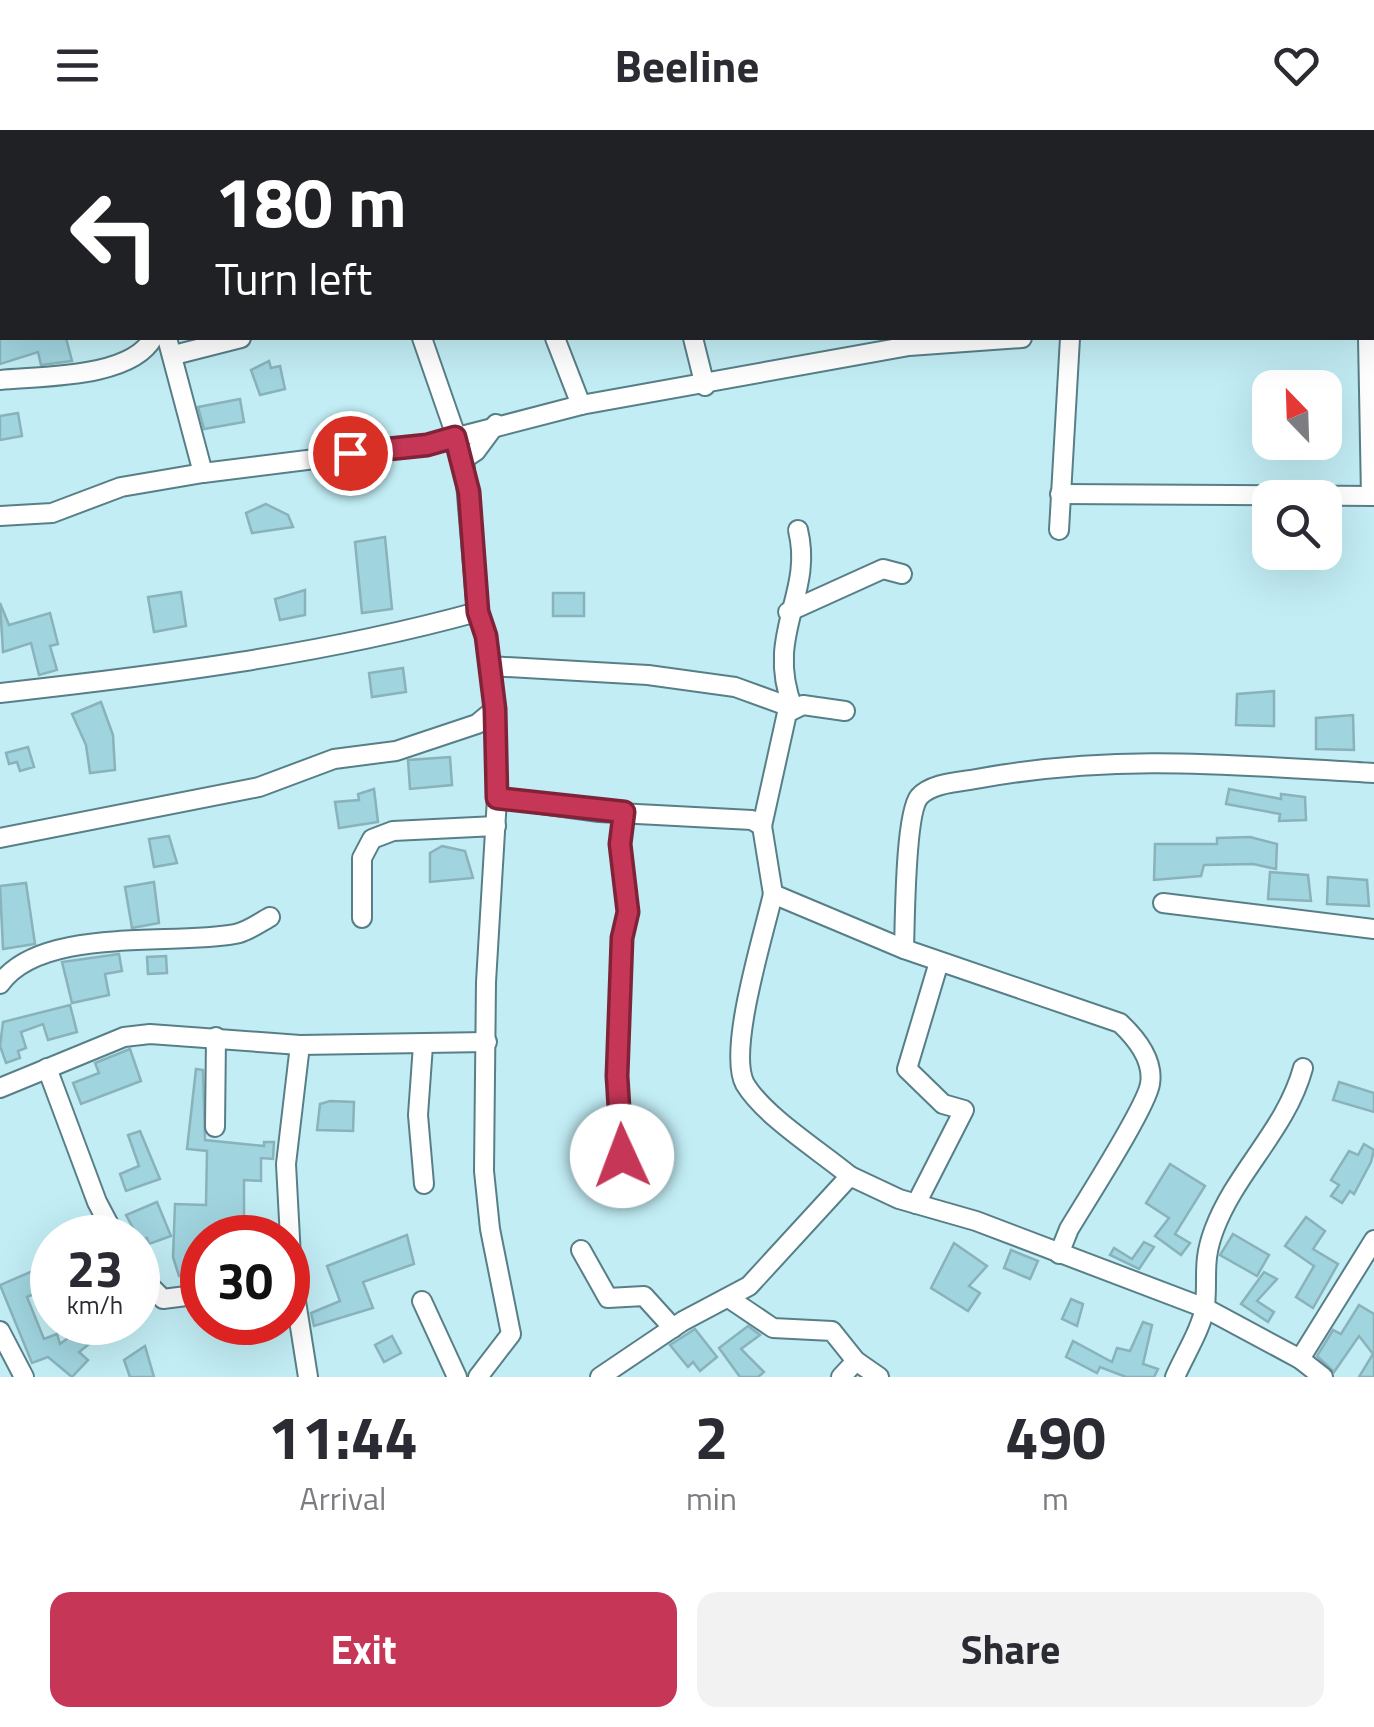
<!DOCTYPE html>
<html lang="en">
<head>
<meta charset="utf-8">
<style>
	body { margin:0; font-family:"Titillium Web",sans-serif; background:#f2f2f3; color:#2b2b33; height:100vh; display:flex; flex-direction:column; font-size:38px; white-space:nowrap }
	* { box-sizing:border-box; margin:0 }
	p { font-size:32px; color:#7c7c81 }
	.icon { flex:none; width:55px; height:55px; fill:none; stroke:currentColor; stroke-width:2; stroke-linecap:round; stroke-linejoin:round }
	.map { position:relative; height:1247px; overflow:hidden }
	.sheet { display:flex; flex-direction:column; background:#fff; flex:1 }
	.sheet>* { flex:none }
	.banner { position:absolute; left:0px; top:0px; width:1375px; height:210px; box-shadow:0 10px 40px #0002; background:#202124; color:#fff; overflow:hidden }
	.needle { width:65px; rotate:337deg }
	.buttons { position:absolute; left:1252px; top:240px; display:grid; gap:20px }
	.buttons a { display:grid; place-items:center; width:90px; height:90px; border-radius:20px; background:#fff; box-shadow:0 10px 40px #0002; font-size:50px }
	.speed { position:absolute; left:30px; top:1085px; display:flex; gap:20px; font-size:50px; font-weight:700; text-align:center }
	.speed>* { display:grid; place-content:center; width:130px; height:130px; border-radius:50%; background:#fff; box-shadow:0 10px 40px #0002; line-height:1 }
	.speed small { font-size:25px; font-weight:400 }
	.speed .limit { border:15px solid #d22; background:#fff; color:#111 }
	.pin { position:absolute; display:grid; place-items:center; width:85px; height:85px; color:#fff; margin:-42px; border:5px solid #fff; border-radius:50%; box-shadow:0 2px 10px #0007 }
	.me { position:absolute; width:110px; margin:-55px; rotate:358deg; stroke-linejoin:round; filter:drop-shadow(0 0 8px #0008) }
	.turn { display:flex; align-items:center; gap:35px; height:210px; padding:0 50px; font-size:45px }
	.turn .icon { width:130px; height:130px; stroke-width:2.5 }
	.turn b { display:block; font-size:70px; line-height:85px }
	.eta { display:flex; justify-content:space-evenly; align-items:center; height:170px; text-align:center }
	.eta b { font-size:60px; font-weight:700; line-height:70px }
	.button { display:flex; gap:20px; margin-top:auto; padding:20px 50px }
	.button a { flex:1; height:115px; border-radius:20px; background:#c63656; color:#fff; font-size:40px; font-weight:700; line-height:115px; text-align:center }
	.button a+a { background:#f2f2f3; color:#2b2b33 }
	header { display:flex; justify-content:space-between; align-items:center; height:130px; padding:0 50px; background:#fff; font-size:45px; font-weight:700 }
	.map>svg:first-child { display:block }
	.building { fill:#a0d4df; stroke:#89b2ba; stroke-width:2.5 }
	.lines { fill:none; stroke-linecap:round; stroke-linejoin:round }
	.minor-casing { stroke:#587f87; stroke-width:22 }
	.minor { stroke:#fff; stroke-width:18 }
	.route-casing { stroke:#812338; stroke-width:25 }
	.route { stroke:#c63656; stroke-width:18 }
</style>
</head>
<body>
<header><svg class="icon" aria-label="menu" viewBox="0 0 24 24"><path d="M4 6h16M4 12h16M4 18h16"/></svg>Beeline<svg class="icon" aria-label="heart" viewBox="0 0 24 24"><path d="M12 20l-8-8c-3-5 5-10 8-4 3-6 11-1 8 4z"/></svg></header>
<div class="map">
<svg width="1374" height="1247" viewBox="0 0 1374 1247">
	<rect width="100%" height="100%" fill="#c2edf5"/>
	<g class="building">
		<path d="M0 208H66L72 231 41 235 38 222 0 234Z"/>
		<path d="M269 231 271 238 280 236 285 259 260 265 251 240Z"/>
		<path d="M240 269 244 292 204 299 198 277Z"/>
		<path d="M18 283 22 306 0 310V286Z"/>
		<path d="M266 374 288 385 293 397 252 403 246 383Z"/>
		<path d="M385 407 392 479 362 483 355 412Z"/>
		<path d="M305 460V485L280 490 275 469Z"/>
		<path d="M181 462 186 496 154 502 148 467Z"/>
		<rect x="553" y="463" width="31" height="23"/>
		<path d="M0 473 9 495 50 483 58 514 50 516 57 540 39 545 31 513 3 522Z"/>
		<path d="M403 538 406 562 372 567 369 543Z"/>
		<path d="M1274 561V596L1236 595 1237 564Z"/>
		<path d="M101 572 113 605 115 640 90 643 86 615 72 584Z"/>
		<path d="M1353 585 1354 620 1316 619V588Z"/>
		<path d="M28 617 34 637 20 641 17 632 9 634 6 623Z"/>
		<path d="M450 627 452 655 410 659 408 630Z"/>
		<path d="M374 659 378 692 339 698 335 672 359 670 358 664Z"/>
		<path d="M1229 659 1281 669V664L1305 667 1306 690 1279 691 1280 684 1226 674Z"/>
		<path d="M169 706 177 733 154 737 149 709Z"/>
		<path d="M1250 707 1277 714 1276 739 1253 734 1204 735 1201 746 1154 750 1155 714H1217V708Z"/>
		<path d="M442 716 465 721 473 748 430 752V723Z"/>
		<path d="M1270 742 1308 745 1311 771 1268 769Z"/>
		<path d="M1328 747 1367 750 1369 776 1327 774Z"/>
		<path d="M154 752 159 793 132 798 125 757Z"/>
		<path d="M26 753 35 814 3 819 0 756Z"/>
		<path d="M119 824 122 841 105 844 109 865 72 873 62 832Z"/>
		<path d="M166 826 167 843 148 844 147 827Z"/>
		<path d="M70 875 77 902 48 910 43 894 21 902 26 918 18 921 20 928 6 933 0 916 3 892Z"/>
		<path d="M130 919 141 951 81 974 73 953 99 943 95 933Z"/>
		<path d="M196 939 203 940 205 1010 264 1016V1012H274L273 1029 261 1028V1051L244 1050V1108H202V1139L179 1146 173 1127 175 1074 206 1075 207 1021 187 1019Z"/>
		<path d="M1339 952 1374 963V982L1333 970Z"/>
		<path d="M330 971 354 972 353 1001 317 1000 320 974Z"/>
		<path d="M140 1001 160 1049 126 1061 120 1044 139 1036 128 1005Z"/>
		<path d="M1364 1014 1374 1020 1371 1032 1354 1064 1350 1061 1342 1073 1331 1066 1339 1055 1331 1050 1349 1021 1358 1025Z"/>
		<path d="M1170 1034 1205 1056 1175 1104 1190 1113 1181 1125 1155 1106 1169 1088 1146 1073Z"/>
		<path d="M157 1072 171 1106 149 1114 147 1108 140 1111 126 1085Z"/>
		<path d="M1306 1087 1325 1101 1313 1119 1338 1134 1313 1178 1296 1167 1314 1136 1285 1116Z"/>
		<path d="M1233 1104 1269 1125 1257 1146 1220 1125Z"/>
		<path d="M407 1105 414 1134 363 1152 373 1178 314 1196 311 1183 340 1171 327 1136Z"/>
		<path d="M1144 1112 1154 1117 1139 1139 1110 1125 1114 1118 1132 1129Z"/>
		<path d="M954 1113 987 1136 969 1156 980 1163 968 1181 931 1158Z"/>
		<path d="M1011 1120 1038 1131 1030 1149 1004 1138Z"/>
		<path d="M42 1137 50 1157 27 1167 44 1209 57 1204 60 1214 87 1194 98 1207 79 1222 88 1230 72 1247 48 1227 32 1233 0 1155Z"/>
		<path d="M1264 1142 1277 1149 1257 1171 1274 1182 1268 1192 1241 1174Z"/>
		<path d="M1071 1169 1083 1174 1077 1196 1062 1189Z"/>
		<path d="M1359 1175 1374 1184V1247H1359L1373 1224 1359 1206 1334 1242 1317 1226 1333 1200 1341 1204Z"/>
		<path d="M1143 1192 1152 1195 1143 1234 1158 1239 1154 1247H1126L1100 1237 1097 1243 1066 1227 1073 1211 1112 1232 1117 1218 1130 1221Z"/>
		<path d="M748 1196 760 1205 741 1219 764 1242 758 1247H740L719 1218Z"/>
		<path d="M695 1199 717 1227 700 1241 693 1232 688 1237 670 1215Z"/>
		<path d="M392 1206 401 1223 384 1232 375 1215Z"/>
		<path d="M145 1216 154 1247H130L124 1230Z"/>
	</g>
	<g class="lines">
		<g class="minor-casing">
			<g id="minor">
				<path d="M169 0V2"/>
				<path d="M0 113H2"/>
				<path d="M167 208 203 343"/>
				<path d="M555 208 581 275"/>
				<path d="M693 208 705 256"/>
				<path d="M1368 208 1371 366"/>
				<path d="M174 225 241 208"/>
				<path d="M0 250C43 246 131 248 153 208"/>
				<path d="M464 329 476 321 496 294"/>
				<path d="M1060 364 1374 366"/>
				<path d="M0 386 52 383 121 357 203 343 427 315 581 275 909 216 1022 208"/>
				<path d="M1059 400 1070 208"/>
				<path d="M788 482 883 439 902 444"/>
				<path d="M489 536 648 545 735 557 793 578"/>
				<path d="M0 563C161 545 321 525 477 482"/>
				<path d="M793 578C764 504 814 465 798 400"/>
				<path d="M497 668 599 682 752 690 762 696 773 764 904 819 1120 893C1136 908 1154 930 1150 954 1146 978 1085 1072 1069 1099L1059 1124"/>
				<path d="M762 696 787 583 803 575 845 581"/>
				<path d="M0 708 259 657 334 629 396 621 477 594 495 579 486 506 477 482 464 329 422 208"/>
				<path d="M773 764C764 804 727 921 745 954 764 986 820 1021 850 1046"/>
				<path d="M1163 773 1374 799"/>
				<path d="M362 788V728L372 709 393 701 496 696"/>
				<path d="M904 819C905 792 905 685 919 667 931 653 959 652 976 649 1116 623 1234 635 1374 643"/>
				<path d="M0 854C41 796 171 816 235 804 247 802 259 793 270 787"/>
				<path d="M300 915 286 1034 292 1146 308 1247"/>
				<path d="M423 915 418 985 424 1054"/>
				<path d="M47 938 97 1072 116 1108"/>
				<path d="M0 958 124 907 150 904 300 915 487 912"/>
				<path d="M215 997 216 907"/>
				<path d="M622 1026 617 946 622 809 628 781 620 714 624 683"/>
				<path d="M916 1074 964 980 943 974 907 939 939 832"/>
				<path d="M581 1120 608 1168 644 1166 673 1198"/>
				<path d="M138 1144 163 1169 202 1164"/>
				<path d="M730 1169 773 1198 832 1201 856 1231 879 1247"/>
				<path d="M422 1171 457 1247"/>
				<path d="M0 1201 24 1247"/>
				<path d="M1300 1229 1374 1110"/>
				<path d="M478 1247 511 1204 490 1099 484 1041 486 852 497 668 495 579"/>
				<path d="M600 1247 683 1191 749 1156 850 1046 899 1069 976 1091 1205 1178 1300 1229 1323 1247"/>
				<path d="M841 1247 856 1231"/>
				<path d="M1175 1247C1184 1226 1202 1198 1205 1176 1208 1146 1202 1132 1214 1100 1236 1041 1286 1000 1303 938"/>
			</g>
		</g>
		<use href="#minor" class="minor"/>
	</g>
	<g class="lines">
		<g class="route-casing">
			<path id="route" d="M350 323 427 315 455 307 469 362 478 482 486 506 495 579 497 668 624 682 620 714 628 782 622 808 617 946 622 1026"/>
		</g>
		<use href="#route" class="route"/>
	</g>
</svg>
<div class="buttons">
<a><svg class="needle" viewBox="-14 -14 28 28"><path d="M0-13l5 13h-10z" fill="#e53935"/><path d="M0 13l5-13h-10z" fill="#7c7c81"/></svg></a>
<a><svg class="icon" aria-label="search" viewBox="0 0 24 24"><circle cx="10" cy="10" r="6"/><path d="M15 15l6 6"/></svg></a>
</div>
<div class="speed"><div>23<small>km/h</small></div><div class="limit">30</div></div>
<div class="pin" style="left:350px;top:323px;background:#d93025"><svg class="icon" aria-label="arrive" viewBox="0 0 24 24"><path d="M6 21V4h12l-3 4 3 4H6"/></svg></div>
<svg class="me" style="left:622px;top:1026px" viewBox="-20 -20 40 40"><circle r="19" fill="#fff"/><path d="M0-13L10 11 0 6-10 11z" fill="#c63656"/></svg>
<div class="banner">
<div class="turn"><svg class="icon" aria-label="left" viewBox="0 0 24 24"><path d="M17 20v-9H6M10 6l-5 5 5 5"/></svg><div><b>180 m</b>Turn left</div></div>
</div>
</div>
<section class="sheet">
<div class="eta">
<div><b>11:44</b><p>Arrival</p></div>
<div><b>2</b><p>min</p></div>
<div><b>490</b><p>m</p></div>
</div>
<div class="button"><a>Exit</a><a>Share</a></div>
</section>
</body>
</html>
